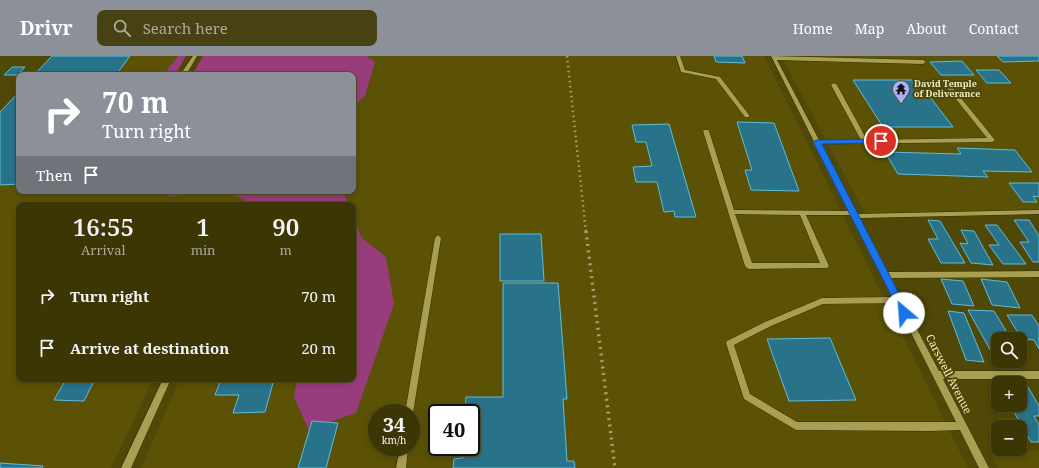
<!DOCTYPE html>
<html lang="en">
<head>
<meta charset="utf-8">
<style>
	body { margin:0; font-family:"Noto Serif",serif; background:#474113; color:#f1f3f6; height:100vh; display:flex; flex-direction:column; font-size:15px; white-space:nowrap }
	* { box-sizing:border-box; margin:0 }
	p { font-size:13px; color:#acab9a }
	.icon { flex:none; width:22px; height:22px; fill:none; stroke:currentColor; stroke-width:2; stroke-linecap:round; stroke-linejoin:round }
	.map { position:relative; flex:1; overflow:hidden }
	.side { position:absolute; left:16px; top:146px; width:340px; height:180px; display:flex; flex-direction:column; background:#3c3604; border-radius:8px; box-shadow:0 2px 6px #0003,0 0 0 1px #555026 }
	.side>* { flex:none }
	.banner { position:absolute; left:16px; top:16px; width:340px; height:122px; border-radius:8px; box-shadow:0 2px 6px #0003,0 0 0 1px #555026; background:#8c9099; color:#fff; overflow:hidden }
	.tools { position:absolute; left:991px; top:276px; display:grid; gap:8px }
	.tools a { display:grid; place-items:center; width:36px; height:36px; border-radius:8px; background:#3c3604; box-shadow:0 2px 6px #0003,0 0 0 1px #555026; font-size:20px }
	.speed { position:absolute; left:368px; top:348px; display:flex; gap:8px; font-size:20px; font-weight:700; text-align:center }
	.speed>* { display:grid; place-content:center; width:52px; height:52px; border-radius:50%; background:#3c3604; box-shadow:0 2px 6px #0003,0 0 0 1px #555026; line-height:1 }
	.speed small { font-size:10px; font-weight:400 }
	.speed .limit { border:2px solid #111; border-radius:6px; background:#fff; color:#111 }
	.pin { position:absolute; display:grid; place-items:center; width:34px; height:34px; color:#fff; margin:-17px; border:2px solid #fff; border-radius:50%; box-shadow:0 1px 4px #0007 }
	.me { position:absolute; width:44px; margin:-22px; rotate:333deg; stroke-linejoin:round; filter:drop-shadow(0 0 3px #0008) }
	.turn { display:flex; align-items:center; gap:14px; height:84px; padding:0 20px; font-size:18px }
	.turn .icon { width:52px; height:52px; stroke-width:2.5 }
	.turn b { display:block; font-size:28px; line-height:34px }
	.then { display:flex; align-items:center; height:38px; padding:0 20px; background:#0003; gap:8px; font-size:15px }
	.eta { display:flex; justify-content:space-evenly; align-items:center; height:68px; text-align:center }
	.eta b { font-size:24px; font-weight:600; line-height:28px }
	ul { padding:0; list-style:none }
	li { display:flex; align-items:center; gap:12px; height:52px; padding:0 20px }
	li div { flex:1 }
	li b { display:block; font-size:15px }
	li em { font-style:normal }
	header { display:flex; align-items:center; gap:24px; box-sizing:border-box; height:56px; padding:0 20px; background:#8c9099; color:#fff }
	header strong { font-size:19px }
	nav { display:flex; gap:22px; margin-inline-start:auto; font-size:14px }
	.search { width:280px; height:36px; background:#474113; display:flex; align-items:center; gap:10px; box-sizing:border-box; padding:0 14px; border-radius:8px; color:#acab9a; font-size:15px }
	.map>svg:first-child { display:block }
	.built { fill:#5b5205; fill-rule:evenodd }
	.green { fill:#983d7b }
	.building { fill:#29738a; stroke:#5ebddc }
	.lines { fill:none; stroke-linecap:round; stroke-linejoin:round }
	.minor-casing { stroke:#332e02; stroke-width:1 }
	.minor { fill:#a99f52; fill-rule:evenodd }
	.rail-far1 { stroke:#a7a06d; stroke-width:2.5; stroke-dasharray:1.5 3.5; stroke-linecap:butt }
	.rail { stroke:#a7a06d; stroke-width:3.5; stroke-dasharray:2 4.5; stroke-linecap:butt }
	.route { fill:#1a73e8; stroke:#114b97 }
	.labels { text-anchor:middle; stroke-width:4; stroke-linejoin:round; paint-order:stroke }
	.far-poi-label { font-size:9px; font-weight:bold; fill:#f0ebc5; stroke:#504806; text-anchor:start }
	.street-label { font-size:11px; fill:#f0ebc5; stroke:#504806 }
</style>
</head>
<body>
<header>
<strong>Drivr</strong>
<div class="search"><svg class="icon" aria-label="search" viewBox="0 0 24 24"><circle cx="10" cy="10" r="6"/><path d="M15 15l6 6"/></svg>Search here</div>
<nav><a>Home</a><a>Map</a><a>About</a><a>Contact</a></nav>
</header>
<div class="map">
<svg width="1039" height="412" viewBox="0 0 1039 412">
	<rect width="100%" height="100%" fill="#504806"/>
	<g class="built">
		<path d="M52 0H178L163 19H35Z"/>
		<path d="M367 0H764L968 412H141L180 323H297L294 341 356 357 386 201 362 182 353 159V149H349L343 135H353V51L365 40 375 6ZM377 357H411V391H377ZM437 357H471V391H437Z"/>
		<path d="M781 0H1039V154L866 159Z"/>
		<path d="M19 37V135H163L169 141 226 135 254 149H19V323H153L111 412H0V59Z"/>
		<path d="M987 390 998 391V393L1039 395V412H999Z"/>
	</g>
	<g class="green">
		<path d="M178 0H186L175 19H163Z"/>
		<path d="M203 0H367L375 6 365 40 353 51V19H192Z"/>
		<path d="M163 135H220L169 141Z"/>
		<path d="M226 135H343L349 149H254Z"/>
		<path d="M353 159 362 182 386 201 394 248 356 357 308 373 294 341 297 323H353Z"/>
	</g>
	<g class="building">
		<path d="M52 0H130L116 19H34Z"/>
		<path d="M714 0H742L745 7 716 6Z"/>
		<path d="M997 0H1039V5L1003 6Z"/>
		<path d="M962 5 974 19H941L930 6Z"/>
		<path d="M12 11H25L18 19H4Z"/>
		<path d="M976 14H999L1011 27H987Z"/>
		<path d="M853 24H917L953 71H883Z"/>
		<path d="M19 36V128L0 129V56Z"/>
		<path d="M737 66 774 67 799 135 751 134 745 114H752Z"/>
		<path d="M669 68 696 161H675L674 155 664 156 657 126H636L633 111 652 110 646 86H636L632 69Z"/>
		<path d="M957 92 1015 94 1032 116 983 115 988 121 898 118 885 96 961 98Z"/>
		<path d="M1009 127H1039V141L1033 140 1037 146H1023Z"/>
		<path d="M928 164 940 165 965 207H941L928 183H938Z"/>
		<path d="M1014 164H1029L1039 180V206H1033L1020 186H1029Z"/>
		<path d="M985 169H997L1026 208H1003L989 189H999Z"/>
		<path d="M961 174 974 175 993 209 971 207 960 187 968 188Z"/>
		<path d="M500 178H541L544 225H500Z"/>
		<path d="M941 223 963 225 974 250 952 248Z"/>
		<path d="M981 223 1007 226 1020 252 992 249Z"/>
		<path d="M503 227H558L567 343H563L567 405H574L575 412H453L454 403 463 402 464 391H471V357H465L466 341H503Z"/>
		<path d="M968 254 994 255 1011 283H998V305H1020V298L1026 309 998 308Z"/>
		<path d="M948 255 964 257 984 306 966 304Z"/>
		<path d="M1007 259H1032L1039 270V293L1034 284 1022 283Z"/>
		<path d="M830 282 856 344 789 345 767 283Z"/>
		<path d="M66 323H95L84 345 54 344Z"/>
		<path d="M221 323H274L265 356 233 357 239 339H215Z"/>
		<path d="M1020 331H1028L1039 350V360H1034L1039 369V386H1031L1010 349H1020Z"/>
		<path d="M312 365 338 367 326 412H298Z"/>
		<path d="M0 407 43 410 42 412H0Z"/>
	</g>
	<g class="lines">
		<g class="minor-casing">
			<g id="minor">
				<path d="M193 0H197L186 19H180Z"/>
				<path d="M676 0H680L685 14 720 21 749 59V61H745L716 23 681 16Z"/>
				<path d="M771 0 923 4 926 6 923 8 777 4 819 84H861L831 29 834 27 837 29 867 84 987 82 944 28V26H948L995 84 992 86 821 88 857 158 1039 154V158L860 162 887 216 1039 215V221L890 222 939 315H1039V323H943L989 412H979L960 374 930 375 796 374 744 343 726 287 727 285 765 266 822 242 893 241 851 159H806L829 210 827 212 749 213 747 212 745 210 703 75 704 74H708L709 75 734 154 849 155ZM735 158 800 159 820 207H752ZM896 247 956 366H797L750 338 734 289 771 270 823 248Z"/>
				<path d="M438 179 441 182 413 357 411 360V357H405L435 182Z"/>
				<path d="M163 323H171L131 412H121Z"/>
				<path d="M400 391H408L406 412H396Z"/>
			</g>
		</g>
		<use href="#minor" class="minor"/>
		<path class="rail-far1" d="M567 0 586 176"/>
		<path class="rail" d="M586 175 615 412"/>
	</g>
	<path class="route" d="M881 83 885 85 884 87 822 88 909 257 908 259H901L813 86 817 84Z"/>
	<defs>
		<g id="temple-pin" transform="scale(0.9)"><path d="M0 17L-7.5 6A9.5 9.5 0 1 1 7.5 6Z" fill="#acaffb" stroke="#504806"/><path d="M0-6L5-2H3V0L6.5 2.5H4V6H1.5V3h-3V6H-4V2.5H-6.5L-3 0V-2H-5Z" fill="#111"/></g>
	</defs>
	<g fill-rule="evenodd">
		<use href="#temple-pin" x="901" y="33"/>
	</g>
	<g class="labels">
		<g class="far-poi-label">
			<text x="914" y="31">David Temple<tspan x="914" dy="10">of Deliverance</tspan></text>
		</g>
		<g class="street-label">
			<text transform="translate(949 318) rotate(63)" y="4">Carswell Avenue</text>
		</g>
	</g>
</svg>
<div class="tools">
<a><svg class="icon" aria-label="search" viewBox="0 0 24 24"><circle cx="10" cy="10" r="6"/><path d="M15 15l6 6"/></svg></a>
<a>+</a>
<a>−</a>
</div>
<div class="speed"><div>34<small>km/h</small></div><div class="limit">40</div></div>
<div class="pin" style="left:881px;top:85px;background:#d93025"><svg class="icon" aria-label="arrive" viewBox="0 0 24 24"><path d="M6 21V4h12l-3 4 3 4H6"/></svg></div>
<svg class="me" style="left:904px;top:257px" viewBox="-20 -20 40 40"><circle r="19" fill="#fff"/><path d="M0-13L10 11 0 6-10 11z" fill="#1a73e8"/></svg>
<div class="banner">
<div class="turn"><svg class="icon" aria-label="right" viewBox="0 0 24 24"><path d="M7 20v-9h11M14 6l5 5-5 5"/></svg><div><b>70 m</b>Turn right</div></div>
<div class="then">Then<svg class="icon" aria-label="arrive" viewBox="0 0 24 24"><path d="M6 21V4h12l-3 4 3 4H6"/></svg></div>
</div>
<section class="side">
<div class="eta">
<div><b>16:55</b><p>Arrival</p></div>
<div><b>1</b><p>min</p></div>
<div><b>90</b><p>m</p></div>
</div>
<ul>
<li><svg class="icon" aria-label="right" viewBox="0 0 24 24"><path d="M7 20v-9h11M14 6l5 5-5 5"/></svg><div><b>Turn right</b></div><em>70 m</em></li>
<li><svg class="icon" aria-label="arrive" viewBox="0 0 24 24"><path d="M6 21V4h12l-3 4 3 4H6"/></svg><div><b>Arrive at destination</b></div><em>20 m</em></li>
</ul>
</section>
</div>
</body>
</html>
